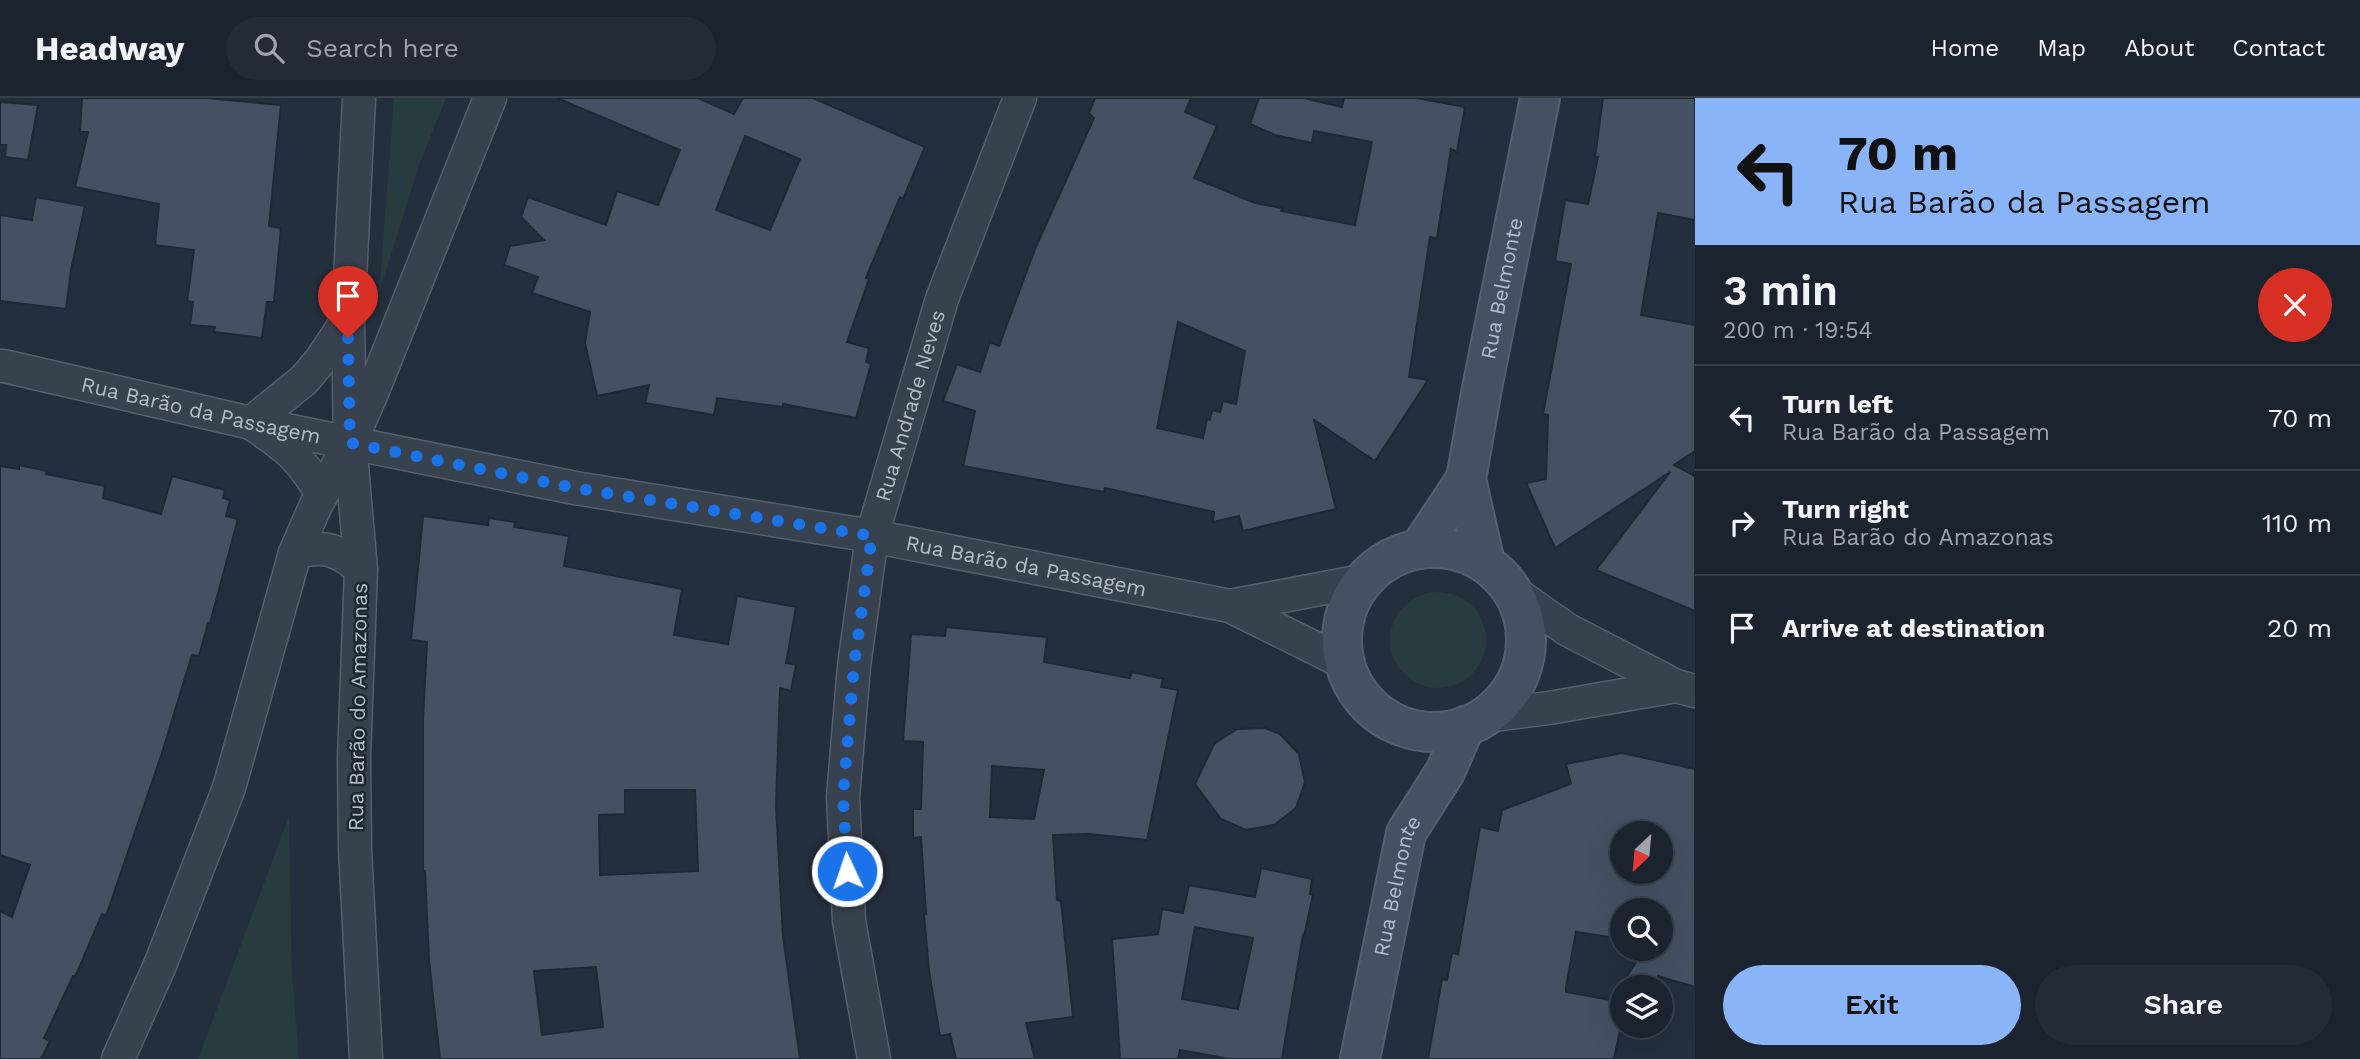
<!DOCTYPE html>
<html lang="en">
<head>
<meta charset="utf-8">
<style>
	body { margin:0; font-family:"Work Sans",sans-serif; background:#242b36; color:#f1f3f6; height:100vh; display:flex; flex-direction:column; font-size:26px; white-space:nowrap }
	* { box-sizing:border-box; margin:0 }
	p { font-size:23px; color:#a0a4aa }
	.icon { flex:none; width:38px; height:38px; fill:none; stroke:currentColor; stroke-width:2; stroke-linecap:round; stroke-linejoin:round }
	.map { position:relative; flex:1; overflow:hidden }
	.sheet { display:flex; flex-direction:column; background:#1b232e; width:665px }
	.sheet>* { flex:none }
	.top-card { background:#8ab4f8; color:#111; overflow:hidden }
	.needle { width:46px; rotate:206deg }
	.buttons { position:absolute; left:1610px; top:723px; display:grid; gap:14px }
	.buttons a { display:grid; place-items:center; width:63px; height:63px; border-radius:50%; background:#1b232e; box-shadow:0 7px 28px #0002,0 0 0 2px #39404a; font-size:35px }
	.pin { position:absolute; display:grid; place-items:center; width:60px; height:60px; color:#fff; margin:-72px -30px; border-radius:50% 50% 50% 0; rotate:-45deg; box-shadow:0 0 7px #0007 }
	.pin .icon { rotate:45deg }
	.me { position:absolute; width:77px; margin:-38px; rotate:357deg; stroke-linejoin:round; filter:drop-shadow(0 0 5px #0008) }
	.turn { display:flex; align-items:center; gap:24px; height:147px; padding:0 28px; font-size:32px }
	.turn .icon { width:91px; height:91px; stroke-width:2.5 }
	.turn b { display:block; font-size:49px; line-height:60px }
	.round { display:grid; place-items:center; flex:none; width:74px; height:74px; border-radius:37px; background:#242b36 }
	.headline { display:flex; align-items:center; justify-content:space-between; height:119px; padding:0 28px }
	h1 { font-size:42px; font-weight:600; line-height:52px }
	.action { display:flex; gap:14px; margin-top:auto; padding:14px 28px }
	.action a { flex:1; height:80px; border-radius:42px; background:#8ab4f8; color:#111; font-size:28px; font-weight:600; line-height:80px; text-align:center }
	.action a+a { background:#242b36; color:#f1f3f6 }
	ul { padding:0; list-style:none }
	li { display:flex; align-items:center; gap:21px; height:105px; padding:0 28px; border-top:2px solid #39404a }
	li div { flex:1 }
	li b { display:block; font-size:26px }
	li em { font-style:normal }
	header { display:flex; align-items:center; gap:42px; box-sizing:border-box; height:98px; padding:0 35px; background:#1b232e; border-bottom:2px solid #39404a }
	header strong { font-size:33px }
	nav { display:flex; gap:38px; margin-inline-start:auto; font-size:24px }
	.search { width:490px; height:63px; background:#242b36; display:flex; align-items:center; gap:18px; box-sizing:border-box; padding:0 24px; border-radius:38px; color:#a0a4aa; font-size:26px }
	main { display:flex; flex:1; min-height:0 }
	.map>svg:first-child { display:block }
	.green { fill:#263c3f }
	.building { fill:#455162; stroke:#1f2835; stroke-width:2; fill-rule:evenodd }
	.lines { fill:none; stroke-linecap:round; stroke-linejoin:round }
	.street-casing { stroke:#565f6c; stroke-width:35 }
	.secondary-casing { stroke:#565f6c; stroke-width:42 }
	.street { stroke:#38414e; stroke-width:32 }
	.secondary { stroke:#465061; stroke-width:38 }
	.route { stroke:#1a73e8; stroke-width:12; stroke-dasharray:0 21.6 }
	.labels { text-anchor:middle; stroke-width:5; stroke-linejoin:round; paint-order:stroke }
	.street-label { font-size:21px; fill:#b4bcc9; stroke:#1d2633 }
</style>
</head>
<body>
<header>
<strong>Headway</strong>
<div class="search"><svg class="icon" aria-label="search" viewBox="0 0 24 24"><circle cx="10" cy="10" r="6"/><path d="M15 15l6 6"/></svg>Search here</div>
<nav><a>Home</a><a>Map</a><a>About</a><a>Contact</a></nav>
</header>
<main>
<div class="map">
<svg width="1695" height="961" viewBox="0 0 1695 961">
	<rect width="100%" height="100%" fill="#242f3e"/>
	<g class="green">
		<path d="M394 0H446L419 67 379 195Z"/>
		<circle cx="1438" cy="542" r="48"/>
		<path d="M289 718 292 876 299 961H198Z"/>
	</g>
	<g class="building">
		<path d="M82 0H207L281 7 269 128 281 130 274 204H267L262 240 214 234 215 229 190 227 193 204 187 203 194 152 155 147 159 106 75 89 88 34H80Z"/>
		<path d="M557 0H698L734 16 743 0H813L925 49 903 101 900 99 866 180 869 181 847 244 869 250 866 264 871 266 856 320 783 306V309L717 300 714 317 645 305 649 287 597 298 585 245 590 214 532 195 538 179 504 167 510 148 544 142 521 119 528 99 606 127 617 93 658 107 680 52ZM745 38 800 61 770 132 716 112Z"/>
		<path d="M1095 0H1191L1185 14 1217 28 1194 80 1255 105 1282 110 1281 113 1355 127 1372 44 1314 33 1312 45 1275 37 1250 26 1259 0H1304L1342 9 1344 0H1416L1465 9 1457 54 1451 51 1437 140 1430 139 1409 279 1428 282 1375 363 1314 322 1336 411 1243 433 1239 418 1213 424 1214 414 1105 390 1104 394 963 368 975 313 943 303 957 266 980 274 990 244 999 248 1035 151 1094 20 1089 15ZM1178 224 1245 253 1236 306 1223 303 1220 314 1212 312 1210 322 1207 321 1203 340 1157 330Z"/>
		<path d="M1603 0H1695V122L1658 115 1641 217 1695 227V353L1674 367 1695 378V513L1596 472 1670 374 1555 450 1526 385 1546 381 1548 317 1543 316 1571 166 1555 163 1565 102 1588 106 1598 59H1595Z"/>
		<path d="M0 4 38 7 28 62 5 59 6 47H0Z"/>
		<path d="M36 99 85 108 71 172 66 211 0 203V117L32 122Z"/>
		<path d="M19 367 47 373 46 376 105 388 103 400 161 416 172 378 225 392 223 400 230 402 226 418 238 421 210 525H208L199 558 192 557 161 658 106 818 102 816 75 879 73 878 44 940 50 943 41 961H0V813L12 819 30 767 0 757V368L19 371Z"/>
		<path d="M423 418 488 427 489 420 515 424 514 429 569 438 564 468 682 491 674 537 728 546 737 498 796 509 786 565 796 567 791 593 780 590 776 708 783 838 800 961H440L429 862 425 773H423V621L427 544 411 542ZM625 692H695L698 773 600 777 599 717 625 716ZM596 869 603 929 542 937 534 873Z"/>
		<path d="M946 529 1047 539 1044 564 1130 580 1132 574 1163 581 1161 589 1178 592 1147 742 1089 736 1053 737 1057 802 1061 803 1073 919 1026 925 1035 961H956L950 936 940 938 929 873 924 816H926L921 739 913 740V711H921L923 644 903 643 911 536 945 538ZM992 668 1044 672 1034 721 990 719Z"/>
		<path d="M1265 630 1280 636 1299 656 1305 684 1296 710 1274 727 1246 732 1221 721 1195 686 1214 646 1237 631Z"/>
		<path d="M1622 655 1695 671V889L1658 878 1656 889H1620L1645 850H1661V812H1622V841L1576 834 1566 889V894L1622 904V923L1614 961H1428L1442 881 1447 882 1452 855 1458 856 1480 729 1498 733 1502 712 1571 686 1566 666ZM1622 735H1661V774H1622Z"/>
		<path d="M1261 770 1312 781 1310 796 1313 797 1304 838 1303 837 1282 961H1229L1180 952 1178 961H1120L1112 841 1158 836 1162 811 1183 815 1189 787 1255 799ZM1195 829 1253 840 1238 911 1182 901Z"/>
	</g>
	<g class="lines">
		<g class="street-casing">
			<g id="street">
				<path d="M359 0 348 221 350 345 361 472 354 659 355 751 366 961"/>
				<path id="s1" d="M0 268H4L251 325 575 390 872 438 1230 508 1345 565"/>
				<path d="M322 396C300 359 286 348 251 325L304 282 321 262 348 221"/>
				<path d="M295 455C323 446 341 452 361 472"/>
				<path d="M1512 493 1568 532 1676 588 1695 593"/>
				<path d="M1230 508 1362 483"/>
				<path d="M1485 618 1549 610 1676 588"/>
				<path d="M118 961 160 867 229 690 295 455 315 409 350 345 372 295 490 0"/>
				<path id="s2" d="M874 961 849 823 843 699 854 568 872 438 942 201 1020 0"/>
			</g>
		</g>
		<g class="secondary-casing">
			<g id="secondary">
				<path d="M1420 450 1466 381"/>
				<circle cx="1434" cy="542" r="92"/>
				<path id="s3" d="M1485 465 1466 381 1482 290 1540 0"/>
				<path id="s4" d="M1360 961 1406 735 1445 674 1465 628"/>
			</g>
		</g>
		<use href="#street" class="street"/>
		<use href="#secondary" class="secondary"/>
	</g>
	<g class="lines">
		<path class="route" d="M348 240 350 345 575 390 872 438 854 568 843 699 847 773"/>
	</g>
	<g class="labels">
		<g class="street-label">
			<text dy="7" stroke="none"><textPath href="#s3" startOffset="280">Rua Belmonte</textPath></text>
			<text dy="7" stroke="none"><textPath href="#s2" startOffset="663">Rua Andrade Neves</textPath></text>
			<text dy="7" stroke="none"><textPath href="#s1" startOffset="206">Rua Barão da Passagem</textPath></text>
			<text dy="7" stroke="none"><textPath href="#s1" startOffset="1046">Rua Barão da Passagem</textPath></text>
			<text transform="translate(358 609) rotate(-89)" y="7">Rua Barão do Amazonas</text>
			<text dy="7" stroke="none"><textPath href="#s4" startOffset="177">Rua Belmonte</textPath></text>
		</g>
	</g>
</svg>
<div class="buttons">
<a><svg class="needle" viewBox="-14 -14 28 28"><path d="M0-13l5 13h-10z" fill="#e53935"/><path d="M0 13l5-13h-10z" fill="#a0a4aa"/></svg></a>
<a><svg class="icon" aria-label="search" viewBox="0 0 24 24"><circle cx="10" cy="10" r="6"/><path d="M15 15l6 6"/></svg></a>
<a><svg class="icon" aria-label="layers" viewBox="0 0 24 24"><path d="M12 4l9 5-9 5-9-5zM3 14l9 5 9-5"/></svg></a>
</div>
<div class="pin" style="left:348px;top:240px;background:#d93025"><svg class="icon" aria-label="arrive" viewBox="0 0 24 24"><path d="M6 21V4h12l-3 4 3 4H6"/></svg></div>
<svg class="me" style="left:847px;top:773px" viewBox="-20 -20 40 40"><circle r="17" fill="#1a73e8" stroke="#fff" stroke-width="3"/><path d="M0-11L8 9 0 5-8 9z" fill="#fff"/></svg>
</div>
<section class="sheet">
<div class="top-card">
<div class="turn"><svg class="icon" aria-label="left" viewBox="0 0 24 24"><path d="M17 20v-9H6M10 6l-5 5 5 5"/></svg><div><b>70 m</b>Rua Barão da Passagem</div></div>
</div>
<div class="headline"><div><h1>3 min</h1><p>200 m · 19:54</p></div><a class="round" style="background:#d93025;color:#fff"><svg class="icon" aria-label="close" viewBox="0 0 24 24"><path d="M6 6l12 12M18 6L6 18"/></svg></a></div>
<ul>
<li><svg class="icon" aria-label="left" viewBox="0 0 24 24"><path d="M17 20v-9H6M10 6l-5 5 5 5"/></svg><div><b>Turn left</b><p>Rua Barão da Passagem</p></div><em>70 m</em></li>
<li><svg class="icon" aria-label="right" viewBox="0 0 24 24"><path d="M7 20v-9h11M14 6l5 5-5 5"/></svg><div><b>Turn right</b><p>Rua Barão do Amazonas</p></div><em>110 m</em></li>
<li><svg class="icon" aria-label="arrive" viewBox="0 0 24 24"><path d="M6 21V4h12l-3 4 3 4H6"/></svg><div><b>Arrive at destination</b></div><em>20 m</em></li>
</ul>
<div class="action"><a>Exit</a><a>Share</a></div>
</section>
</main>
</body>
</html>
